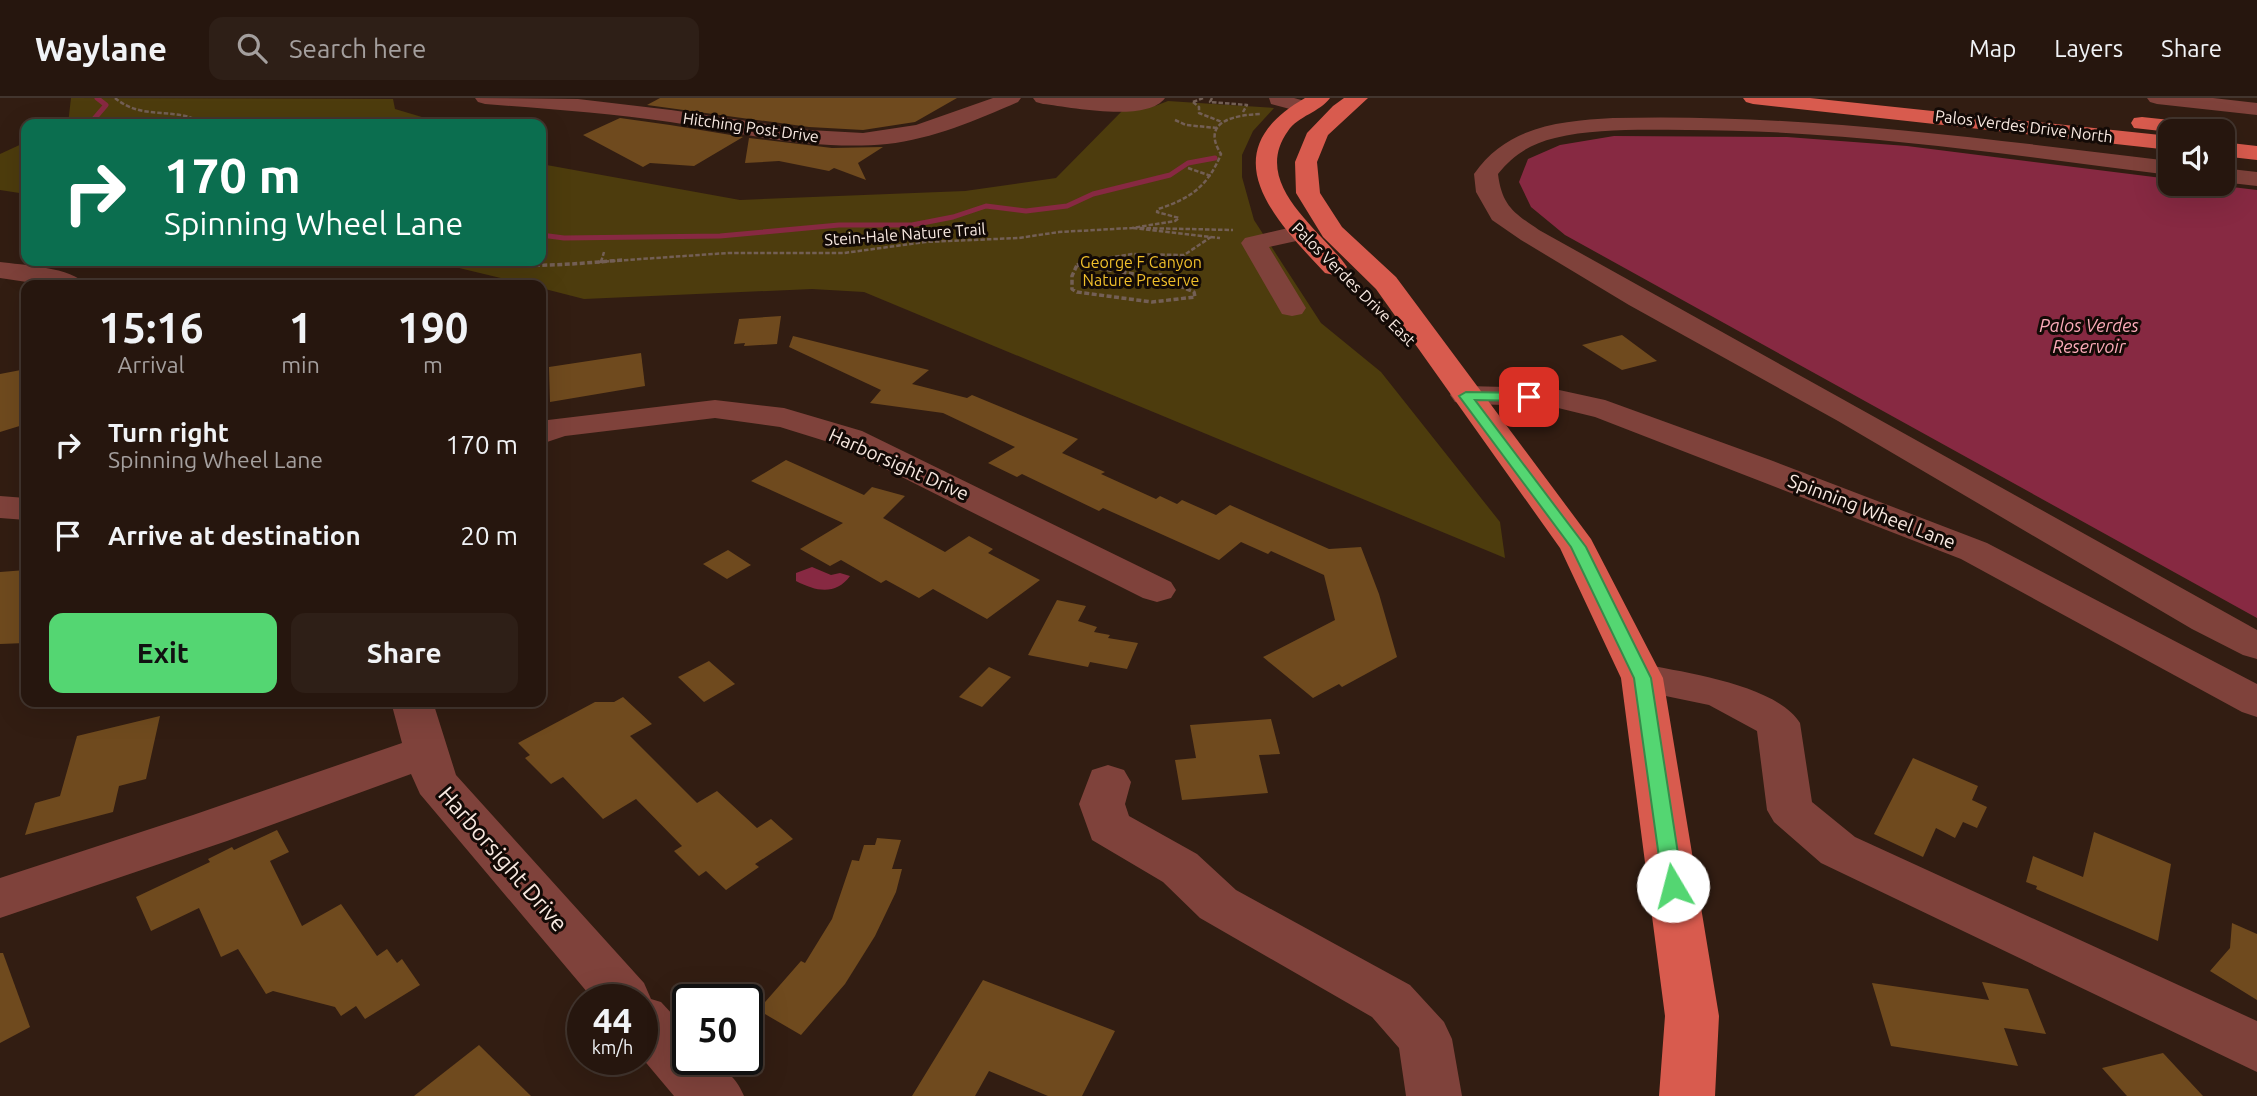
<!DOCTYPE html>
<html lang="en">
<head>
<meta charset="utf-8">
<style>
	body { margin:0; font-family:Ubuntu,sans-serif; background:#2e1f17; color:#f1f3f6; height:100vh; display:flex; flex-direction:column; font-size:26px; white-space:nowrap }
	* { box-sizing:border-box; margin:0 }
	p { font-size:23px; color:#a49f9e }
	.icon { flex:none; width:38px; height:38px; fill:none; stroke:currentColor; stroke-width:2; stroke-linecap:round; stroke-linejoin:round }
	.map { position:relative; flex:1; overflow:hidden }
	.sheet { position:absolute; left:21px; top:182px; width:525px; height:427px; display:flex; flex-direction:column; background:#26160e; border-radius:14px; box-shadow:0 7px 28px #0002,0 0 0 2px #42352e }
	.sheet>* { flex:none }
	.top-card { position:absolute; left:21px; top:21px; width:525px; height:147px; border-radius:14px; box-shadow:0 7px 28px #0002,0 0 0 2px #42352e; background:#0b6e4f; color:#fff; overflow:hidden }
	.controls { position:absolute; left:2158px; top:21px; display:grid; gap:14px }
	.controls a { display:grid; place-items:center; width:77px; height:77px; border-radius:14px; background:#26160e; box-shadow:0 7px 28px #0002,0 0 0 2px #42352e; font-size:35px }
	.speed { position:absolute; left:567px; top:886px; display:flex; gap:14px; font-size:35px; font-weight:700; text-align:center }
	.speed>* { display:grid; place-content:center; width:91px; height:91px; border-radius:50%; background:#26160e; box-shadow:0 7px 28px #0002,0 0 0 2px #42352e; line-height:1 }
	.speed small { font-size:18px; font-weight:400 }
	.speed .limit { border:4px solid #111; border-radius:10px; background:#fff; color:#111 }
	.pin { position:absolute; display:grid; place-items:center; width:60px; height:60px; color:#fff; margin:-30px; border-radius:14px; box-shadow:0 4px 10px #0006 }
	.me { position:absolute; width:77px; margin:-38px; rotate:352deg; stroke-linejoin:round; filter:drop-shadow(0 0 5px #0008) }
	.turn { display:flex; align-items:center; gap:24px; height:147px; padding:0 28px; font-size:32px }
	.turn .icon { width:91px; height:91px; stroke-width:2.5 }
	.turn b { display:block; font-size:49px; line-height:60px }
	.eta { display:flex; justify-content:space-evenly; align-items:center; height:119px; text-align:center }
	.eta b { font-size:42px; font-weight:600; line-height:49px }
	.action { display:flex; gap:14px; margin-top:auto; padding:14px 28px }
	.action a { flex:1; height:80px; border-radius:14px; background:#54d672; color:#111; font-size:28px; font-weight:600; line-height:80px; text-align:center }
	.action a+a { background:#2e1f17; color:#f1f3f6 }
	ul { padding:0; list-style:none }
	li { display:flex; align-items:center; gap:21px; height:91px; padding:0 28px }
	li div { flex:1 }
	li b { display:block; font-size:26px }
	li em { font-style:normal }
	header { display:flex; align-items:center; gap:42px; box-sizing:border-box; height:98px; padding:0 35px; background:#26160e; border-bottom:2px solid #42352e }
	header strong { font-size:33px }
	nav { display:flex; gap:38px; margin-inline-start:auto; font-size:24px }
	.search { width:490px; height:63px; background:#2e1f17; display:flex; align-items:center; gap:18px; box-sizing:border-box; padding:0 24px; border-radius:14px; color:#a49f9e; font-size:26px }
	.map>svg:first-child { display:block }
	.green { fill:#4d3c0d }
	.water { fill:#872942 }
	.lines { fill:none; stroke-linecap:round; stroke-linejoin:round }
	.stream { stroke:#872942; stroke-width:5 }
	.building { fill:#6f4a1e }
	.path-far1 { stroke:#735f55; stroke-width:2.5; stroke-dasharray:4.5 2; stroke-linecap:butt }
	.path { stroke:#735f55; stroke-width:3.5; stroke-dasharray:5 2.5; stroke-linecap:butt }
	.minor { fill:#7f423b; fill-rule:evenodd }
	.major { fill:#d85b4e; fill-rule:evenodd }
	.route { fill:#54d672; stroke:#378b4a; stroke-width:2 }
	.labels { text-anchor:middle; stroke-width:6; stroke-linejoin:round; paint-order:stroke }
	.far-street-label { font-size:16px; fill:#f8e9e1; stroke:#130a06 }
	.far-park-label { font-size:16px; fill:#f0bf2b; stroke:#130a06 }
	.far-water-label { font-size:18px; font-style:italic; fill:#faaab8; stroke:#130a06 }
	.street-label { font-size:19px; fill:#f8e9e1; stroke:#130a06 }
	.near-street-label { font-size:23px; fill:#f8e9e1; stroke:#130a06 }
</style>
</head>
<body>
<header>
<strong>Waylane</strong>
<div class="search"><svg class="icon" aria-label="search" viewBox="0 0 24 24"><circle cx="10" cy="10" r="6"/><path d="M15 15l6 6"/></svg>Search here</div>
<nav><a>Map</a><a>Layers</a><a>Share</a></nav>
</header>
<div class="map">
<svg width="2257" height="998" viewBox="0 0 2257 998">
	<rect width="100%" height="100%" fill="#321d12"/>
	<g class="green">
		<path d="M71 0 393 1 395 11 432 22V26H68Z"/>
		<path d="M1168 3 1274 10 1253 33 1242 57V79L1254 122 1321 225 1381 274 1500 424 1505 460 864 194 812 191 584 201 541 190V187H530L430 163H541V66L740 102 965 93 1056 80 1124 11 1155 8Z"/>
		<path d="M26 44V96L0 92V56Z"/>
	</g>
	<g class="water">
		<path d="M1614 38 1787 39 1907 48 2170 81V86H2207L2257 92V520L1565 137 1531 109 1519 84 1528 61 1560 47Z"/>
		<path d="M812 469 831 477 840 475 850 478C836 497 817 494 796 483V475Z"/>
	</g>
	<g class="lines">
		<g class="stream">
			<path d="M97 0 106 7 94 21C117 27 176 20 186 26"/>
			<path d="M541 137 564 140 720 138 839 127H912L953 119 986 108 1026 113 1067 108 1093 96 1170 77 1188 65 1215 60"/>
		</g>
	</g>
	<g class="building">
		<path d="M660 0H957L915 24 863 32 809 29 647 7Z"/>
		<path d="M620 20 670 27 743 39 694 68 650 65 643 69 583 37Z"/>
		<path d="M749 40 832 50 883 49 858 65 866 82 834 70 829 73 779 63 745 65Z"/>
		<path d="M781 218 777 246 744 248 745 245 734 246 739 221Z"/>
		<path d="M1622 237 1657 263 1622 272 1582 247Z"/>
		<path d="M793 238 929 272 912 286 967 300 972 297 1078 341 1062 355 1105 374 1101 376 1156 401 1160 398 1177 406 1182 402 1216 417 1230 407 1329 451 1361 449 1379 496 1397 559 1342 589 1339 586 1313 600 1263 559 1335 522 1324 477 1271 453 1268 456 1241 444 1219 462 1103 410 1099 413 1022 376 1017 379 988 365 1015 349 943 315 870 305 881 292 789 249Z"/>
		<path d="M641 255 645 288 550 304 549 269Z"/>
		<path d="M26 271V326L0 334V276Z"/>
		<path d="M786 362 864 397 872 389 905 398 883 420 945 454 969 438 993 451 988 455 1040 482 987 521 933 491 919 500 886 482 881 485 841 462 830 468 800 451 843 425 751 383Z"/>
		<path d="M728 452 751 467 727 481 703 466Z"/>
		<path d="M26 472V545L0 546V474Z"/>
		<path d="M1057 502 1086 508 1078 523 1097 529 1094 534 1110 537 1108 540 1138 545 1127 571 1090 564 1088 569 1028 557Z"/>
		<path d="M709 563 735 586 704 604 678 579Z"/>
		<path d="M989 569 1011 579 982 609 959 599Z"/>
		<path d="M623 599 652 626 630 638 697 705 717 693 757 730 771 721 793 741 755 766 759 769 726 792 706 773 699 778 674 753 682 748 636 701 603 721 563 679 551 686 525 660 530 657 518 645 595 604H614Z"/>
		<path d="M160 618 146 681 119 688 113 714 25 737 35 705 60 698 77 638Z"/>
		<path d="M1271 621 1280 656 1259 657 1268 695 1182 702 1175 662 1196 660 1190 627Z"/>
		<path d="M1913 660 1978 688 1972 702 1987 709 1977 730 1963 724 1955 740 1936 730 1923 759 1874 736Z"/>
		<path d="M277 732 289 754 270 763 302 828 341 806 377 858 387 851 397 865 402 861 420 887 365 921 356 908 341 918 335 909 273 893 266 896 238 851 221 859 199 810 151 833 136 799 210 764 208 761 232 749 234 752Z"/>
		<path d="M2094 734 2171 766 2158 843 2036 791 2037 788 2026 784 2033 758 2083 779Z"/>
		<path d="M877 740 901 742 892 771H902L896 794 875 838 845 886 801 937 758 912 801 863 805 865 832 821 852 762 859 763 864 747H875Z"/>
		<path d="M2232 825 2257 836V902L2210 873 2230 850Z"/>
		<path d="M0 855H3L30 929 0 945Z"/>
		<path d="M983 882 1115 933 1082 998H1048L989 973 975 998H912Z"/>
		<path d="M1982 884 2028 891 2046 936 2004 930 2018 968 1891 948 1872 885 1989 902Z"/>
		<path d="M479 947 531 998H414Z"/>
		<path d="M2163 955 2203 998H2127L2102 970Z"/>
	</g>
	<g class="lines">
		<g class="path-far1">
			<path d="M115 0C144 24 175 7 204 26"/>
			<path d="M1212 0 1210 4 1247 7 1243 14"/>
			<path d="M1193 4 1199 9V15L1222 24"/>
			<path d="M1193 4 1203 0"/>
			<path d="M1175 22 1186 27 1217 30"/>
			<path d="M1188 70 1211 78"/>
			<path d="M1133 130 1220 140"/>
			<path d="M1140 130 1233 132"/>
			<path d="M475 163 482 164"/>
			<path d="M598 164 728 155H844L925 144 1019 140 1059 134 1132 130 1175 123 1179 120 1157 114 1158 111C1190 101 1208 88 1221 56 1200 23 1235 17 1261 16"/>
			<path d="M601 164 604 154"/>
			<path d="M1083 164 1132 156 1184 157 1211 139"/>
			<path d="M1162 164 1163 157"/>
		</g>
		<g class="path">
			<path d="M475 163C525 171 573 166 623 162"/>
			<path d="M601 165 602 162"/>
			<path d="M1077 167 1160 180 1194 194 1195 199 1152 204 1077 194 1072 191V178Z"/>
			<path d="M1077 167 1088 162"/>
			<path d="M1160 180 1162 162"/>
		</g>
		<g class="minor">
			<path d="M475 0 578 1 671 12 809 32 863 35 916 27 993 0H1021L1018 4C976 22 933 41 887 46 814 53 742 35 670 24 609 15 547 11 485 6L478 4Z"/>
			<path d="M1033 0H1165C1147 25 1070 9 1043 6L1036 4Z"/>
			<path d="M1269 0H1294L1312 5 1315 9 1312 13 1305 15 1271 6Z"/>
			<path d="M2147 0H2213L2257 5V17L2157 6 2150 4Z"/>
			<path d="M1613 20C1800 15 1985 41 2170 63V77C2010 57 1849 32 1687 32 1644 32 1597 30 1555 40 1530 46 1513 57 1498 76 1502 108 1514 115 1539 132L2257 532V561L2243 557 2192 531 1838 323 1629 207 1521 142 1492 122 1476 94 1474 76C1507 28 1560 23 1613 20Z"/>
			<path d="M2222 70 2257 74V88L2222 84Z"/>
			<path d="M1301 127 1310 130 1314 135 1310 140 1269 149 1306 210 1302 216 1292 218 1282 216 1241 145 1245 140Z"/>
			<path d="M0 164C21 167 73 169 86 187H47L0 180Z"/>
			<path d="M1466 288 1550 290 1605 302 1773 363 1987 445 2257 586V619L2242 614 1961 461 1595 319 1550 308 1466 306 1455 304 1450 297 1455 290Z"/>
			<path d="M715 302 784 310 862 333 1171 484 1176 492 1171 500 1157 504 1143 500 838 347 780 329 715 320 565 338 541 346V325L548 322Z"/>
			<path d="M0 398 26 400V422L0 420Z"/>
			<path d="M1642 566C1683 574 1777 587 1800 625L1812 704 1855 739 2257 923V974L1821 765 1774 724 1767 712 1757 633 1709 607 1627 590 1621 580 1627 570Z"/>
			<path d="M391 604H433L456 677 644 885 651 901 661 904 688 933V961H713C728 978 734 975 744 998H674L642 960V901H593L420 696 411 676 227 743 0 820V780L193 717 402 645Z"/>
			<path d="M1108 667 1124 672 1131 684 1125 706 1129 718 1197 756 1236 792 1410 887 1444 924 1452 941 1462 998H1406L1399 950 1372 919 1200 820 1163 784 1092 742 1079 706 1092 672Z"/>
		</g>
		<g class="major">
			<path d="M1305 0H1330C1320 14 1298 18 1288 33 1250 86 1321 131 1347 169L1343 175 1334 177 1325 175C1271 118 1211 54 1305 0Z"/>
			<path d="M1344 0H1368L1328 37 1317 64 1320 95 1342 129 1396 179 1591 441 1663 580 1719 918 1715 998H1659L1665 918 1621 580 1560 450 1376 191 1323 139 1296 95 1295 64 1307 35 1333 8Z"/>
			<path d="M1743 0H1810L2170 38V52L1753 6 1746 4Z"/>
			<path d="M2142 19 2217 27 2225 28 2228 33 2222 38V33L2170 34 2134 30 2131 25 2134 20Z"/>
			<path d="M2222 44 2257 48V62L2222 58Z"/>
		</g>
	</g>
	<path class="route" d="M1466 294 1529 295 1535 299 1529 303 1475 302 1586 449 1651 580 1683 788 1680 794 1673 796 1665 794 1663 788 1634 580 1571 449 1459 298Z"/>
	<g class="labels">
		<g class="far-street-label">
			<text transform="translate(2024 28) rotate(7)" y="6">Palos Verdes Drive North</text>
			<text transform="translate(751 29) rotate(8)" y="6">Hitching Post Drive</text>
			<text transform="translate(905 136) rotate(-4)" y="6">Stein-Hale Nature Trail</text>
			<text transform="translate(1354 186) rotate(45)" y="6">Palos Verdes Drive East</text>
		</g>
		<g class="far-park-label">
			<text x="1141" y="170">George F Canyon<tspan x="1141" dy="18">Nature Preserve</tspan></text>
		</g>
		<g class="far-water-label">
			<text x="2089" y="234">Palos Verdes<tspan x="2089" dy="21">Reservoir</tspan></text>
		</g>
		<g class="street-label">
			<text transform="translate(899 366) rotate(24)" y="7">Harborsight Drive</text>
			<text transform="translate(1872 413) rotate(21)" y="7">Spinning Wheel Lane</text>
		</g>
		<g class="near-street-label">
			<text transform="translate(503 761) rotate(49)" y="8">Harborsight Drive</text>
		</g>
	</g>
</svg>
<div class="controls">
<a><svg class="icon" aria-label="sound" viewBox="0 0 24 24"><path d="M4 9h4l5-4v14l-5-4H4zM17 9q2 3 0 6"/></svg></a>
</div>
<div class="speed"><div>44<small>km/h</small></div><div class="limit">50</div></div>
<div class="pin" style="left:1529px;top:299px;background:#d93025"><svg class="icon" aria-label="arrive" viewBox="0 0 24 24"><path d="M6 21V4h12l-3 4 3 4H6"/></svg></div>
<svg class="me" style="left:1673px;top:788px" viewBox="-20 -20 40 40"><circle r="19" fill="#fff"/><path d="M0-13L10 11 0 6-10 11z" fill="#54d672"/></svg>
<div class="top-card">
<div class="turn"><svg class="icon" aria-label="right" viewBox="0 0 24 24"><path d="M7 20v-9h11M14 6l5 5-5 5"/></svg><div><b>170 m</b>Spinning Wheel Lane</div></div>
</div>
<section class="sheet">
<div class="eta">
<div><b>15:16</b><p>Arrival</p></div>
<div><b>1</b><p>min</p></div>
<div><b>190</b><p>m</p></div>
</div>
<ul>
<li><svg class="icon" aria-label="right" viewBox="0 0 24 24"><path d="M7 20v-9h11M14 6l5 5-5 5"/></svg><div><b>Turn right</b><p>Spinning Wheel Lane</p></div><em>170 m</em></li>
<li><svg class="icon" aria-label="arrive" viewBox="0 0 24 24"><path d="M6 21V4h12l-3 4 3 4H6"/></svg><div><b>Arrive at destination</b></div><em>20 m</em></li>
</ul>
<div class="action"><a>Exit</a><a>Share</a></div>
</section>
</div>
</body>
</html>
